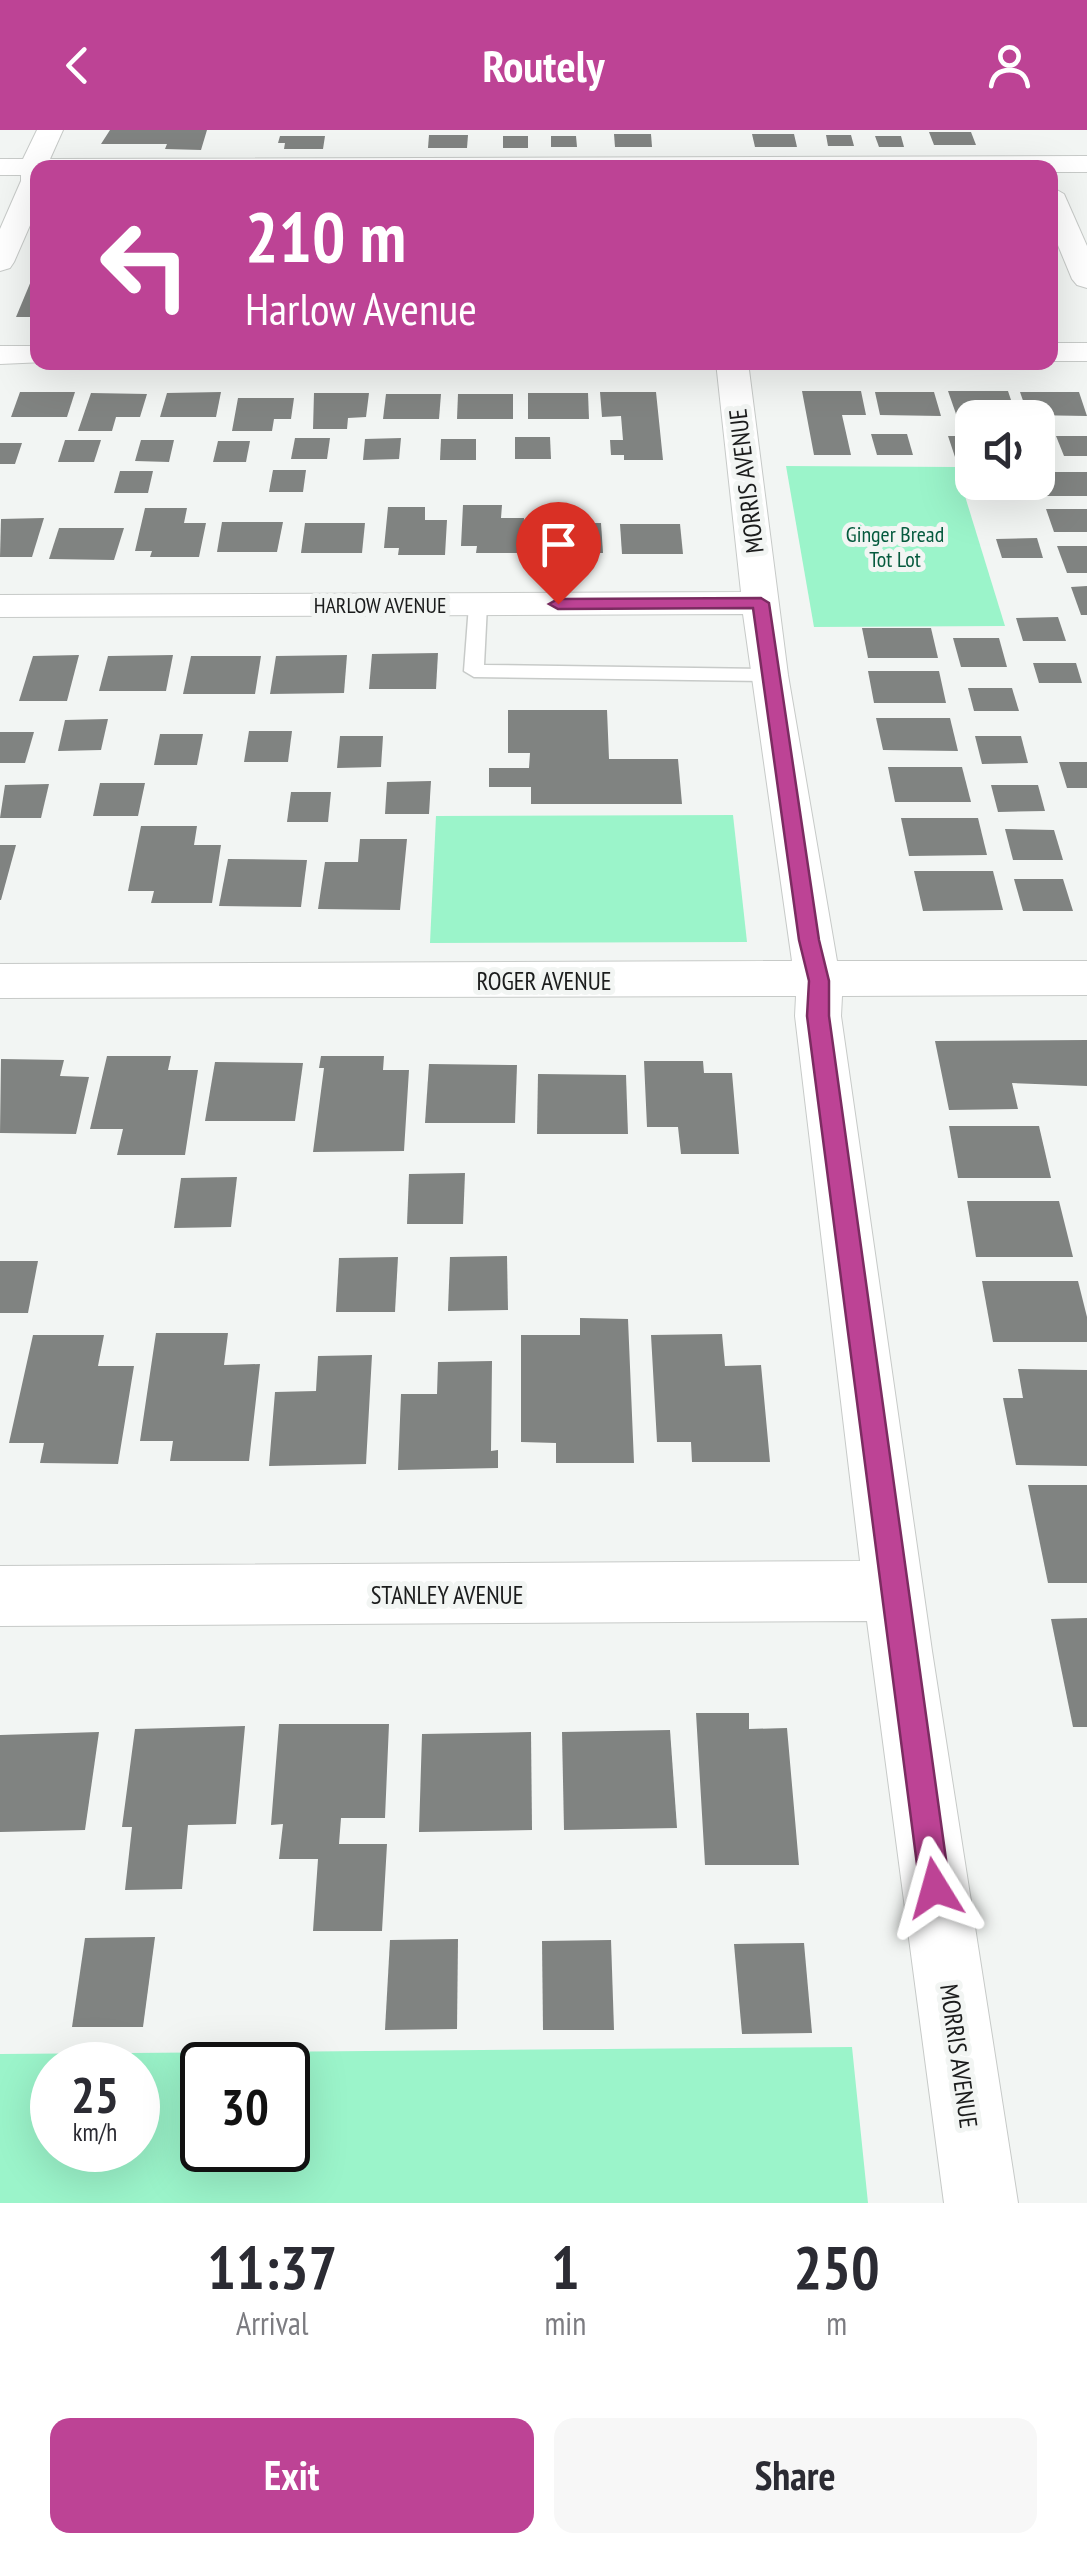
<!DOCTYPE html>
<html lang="en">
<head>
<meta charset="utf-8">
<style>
	body { margin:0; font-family:"PT Sans Narrow",sans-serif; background:#f7f7f7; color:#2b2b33; height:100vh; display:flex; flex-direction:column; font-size:38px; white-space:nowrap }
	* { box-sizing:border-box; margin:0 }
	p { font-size:32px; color:#7c7c81 }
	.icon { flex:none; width:55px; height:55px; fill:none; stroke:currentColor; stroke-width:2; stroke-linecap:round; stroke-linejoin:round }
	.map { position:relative; height:2073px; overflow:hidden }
	.side { display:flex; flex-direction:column; background:#fff; flex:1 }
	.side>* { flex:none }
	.hud { position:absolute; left:30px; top:30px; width:1028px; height:210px; border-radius:20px; box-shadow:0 10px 40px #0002; background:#bd4395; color:#fff; overflow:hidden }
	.fabs { position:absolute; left:955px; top:270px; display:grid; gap:20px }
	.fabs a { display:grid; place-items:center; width:100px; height:100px; border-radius:20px; background:#fff; box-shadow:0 10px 40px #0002; font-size:50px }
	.speed { position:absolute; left:30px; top:1912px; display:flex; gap:20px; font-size:50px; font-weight:700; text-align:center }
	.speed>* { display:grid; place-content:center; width:130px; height:130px; border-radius:50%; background:#fff; box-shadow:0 10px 40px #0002; line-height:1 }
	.speed small { font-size:25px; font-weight:400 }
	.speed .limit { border:5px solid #111; border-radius:15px; background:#fff; color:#111 }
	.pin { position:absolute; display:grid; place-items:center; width:85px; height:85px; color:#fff; margin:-102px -42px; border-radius:50% 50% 50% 0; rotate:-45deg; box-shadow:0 0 10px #0007 }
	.pin .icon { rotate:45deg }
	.me { position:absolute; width:110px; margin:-55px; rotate:352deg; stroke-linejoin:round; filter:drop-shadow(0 0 8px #0008) }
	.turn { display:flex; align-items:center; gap:35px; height:210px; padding:0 50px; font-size:45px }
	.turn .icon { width:130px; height:130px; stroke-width:2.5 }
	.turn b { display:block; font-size:70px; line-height:85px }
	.eta { display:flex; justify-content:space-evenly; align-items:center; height:170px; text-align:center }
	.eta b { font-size:60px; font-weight:600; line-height:70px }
	.primary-button { display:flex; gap:20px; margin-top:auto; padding:20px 50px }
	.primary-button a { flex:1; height:115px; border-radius:20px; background:#bd4395; color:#fff; font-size:40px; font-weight:600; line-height:115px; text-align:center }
	.primary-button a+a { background:#f7f7f7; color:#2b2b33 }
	header { display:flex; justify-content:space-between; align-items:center; height:130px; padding:0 50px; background:#bd4395; color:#fff; font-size:45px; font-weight:600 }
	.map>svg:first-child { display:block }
	.green { fill:#9bf4ca; fill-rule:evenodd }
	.building { fill:#808381 }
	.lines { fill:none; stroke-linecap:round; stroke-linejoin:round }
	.service-casing { stroke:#c7cac8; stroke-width:3 }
	.minor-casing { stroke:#c7cac8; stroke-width:2 }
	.service { fill:#fff; fill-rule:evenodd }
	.minor { fill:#fff; fill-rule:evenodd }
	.route { fill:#bd4395; stroke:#7b2c61; stroke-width:2.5 }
	.labels { text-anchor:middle; stroke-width:10; stroke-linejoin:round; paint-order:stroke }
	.far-park-label { font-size:22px; fill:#055a3e; stroke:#f2f5f3 }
	.far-street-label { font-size:22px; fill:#1b1c1c; stroke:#f2f5f3 }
	.street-label { font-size:25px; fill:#1b1c1c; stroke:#f2f5f3 }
</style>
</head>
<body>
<header><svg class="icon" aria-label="back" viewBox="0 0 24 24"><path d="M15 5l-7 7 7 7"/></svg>Routely<svg class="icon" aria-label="person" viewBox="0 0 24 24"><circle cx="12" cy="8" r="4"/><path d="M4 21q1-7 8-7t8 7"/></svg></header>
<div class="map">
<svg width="1087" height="2073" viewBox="0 0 1087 2073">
	<rect width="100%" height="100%" fill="#f2f5f3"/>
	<g class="green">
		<path d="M786 336 956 337 1005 496 814 497Z"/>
		<path d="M733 685 747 812 430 813 436 686Z"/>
		<path d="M852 1917 868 2073H0V1924ZM138 1935V2020H52V1935ZM288 1935V2020H202V1935Z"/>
	</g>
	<g class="building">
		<path d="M110 0H207L201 20 165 19 167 14H101Z"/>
		<path d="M929 2H971L976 15H934Z"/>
		<path d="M614 4H651L652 17H615Z"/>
		<path d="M752 4H794L797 17H755Z"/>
		<path d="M429 5H468L467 18H428Z"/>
		<path d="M826 5H851L854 16H828Z"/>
		<path d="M280 6H325L323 19H284L285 13H278Z"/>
		<rect x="503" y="6" width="25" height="12"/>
		<path d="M551 6H576L577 17H551Z"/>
		<path d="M875 6H901L904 17H879Z"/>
		<path d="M31 151H38V187H16Z"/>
		<path d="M802 261H861L866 285H842L851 325H814Z"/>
		<path d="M948 261H1008L1016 285 956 284Z"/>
		<path d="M20 262H75L67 287H11Z"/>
		<path d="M221 262 216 287H160L167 263Z"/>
		<path d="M600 262H656L663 330H624V325H611L610 310H623L621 286 602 287Z"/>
		<path d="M875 262H934L941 286 880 285Z"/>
		<path d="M1020 262H1079L1087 286 1028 285Z"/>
		<path d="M91 263 147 264 140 287H116L112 301H78Z"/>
		<path d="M314 263H369L366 287 348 288 347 299H313Z"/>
		<path d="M528 263H588L589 289H528Z"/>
		<path d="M386 264H441L439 289H383Z"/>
		<path d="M458 264H513V289H457Z"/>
		<path d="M238 268H294L291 289H274L272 301H232Z"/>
		<path d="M871 304H907L913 325H877Z"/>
		<path d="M948 306H972V327H955Z"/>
		<path d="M1056 306H1087V326H1064Z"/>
		<path d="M515 307H550L551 329H515Z"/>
		<path d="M295 308H330L327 329H291Z"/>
		<path d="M401 308 399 329 363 330 365 309Z"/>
		<path d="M441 309H476V330H440Z"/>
		<path d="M65 310H101L94 332H58Z"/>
		<path d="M141 310H174L169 332 135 331Z"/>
		<path d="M218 311H250L246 332H213Z"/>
		<path d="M0 313H22L15 334H0Z"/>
		<path d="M273 340H306L303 362H269Z"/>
		<path d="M120 341H153L148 363H114Z"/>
		<path d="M1038 342H1087V366H1040L1036 352Z"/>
		<path d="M463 375H502L501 388H524L523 423H476L477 416H461Z"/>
		<path d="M388 377H425V390H447L445 425H398L399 418H384Z"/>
		<path d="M145 378H187L184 393H206L199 427H150L152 421H135Z"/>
		<path d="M1046 379H1087V402H1054Z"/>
		<path d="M44 388 32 427H0L1 389Z"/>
		<path d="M222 392H283L277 422H217Z"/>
		<path d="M305 393H365L362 423H301Z"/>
		<path d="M541 393H601L603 423H542Z"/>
		<path d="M620 394H680L683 424H622Z"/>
		<path d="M59 398H124L114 430 49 429Z"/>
		<path d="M1037 408 1043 428H1002L996 409Z"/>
		<path d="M1057 416H1087V443H1067Z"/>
		<path d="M1087 456V485H1081L1071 457Z"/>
		<path d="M1058 487 1066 511H1023L1016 488Z"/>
		<path d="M862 498H931L938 528H868Z"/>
		<path d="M953 508H999L1007 537H961Z"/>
		<path d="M438 523 436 559H369L372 524Z"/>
		<path d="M79 525 67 571H19L33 526Z"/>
		<path d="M173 525 166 561H99L108 526Z"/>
		<path d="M347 525 344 563 270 564 276 526Z"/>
		<path d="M191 526H261L255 564H183Z"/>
		<path d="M1033 533H1076L1082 553H1039Z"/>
		<path d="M868 541H939L946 573H874Z"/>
		<path d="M968 558H1012L1019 581H974Z"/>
		<path d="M508 580H607L609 629H678L682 674H531V657H489V638H529L530 623H508Z"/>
		<path d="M876 588H950L958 621 883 620Z"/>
		<path d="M108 589 101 620 58 621 65 590Z"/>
		<path d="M249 601H292L288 632H244Z"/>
		<path d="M0 602H34L25 633H0Z"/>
		<path d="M160 604H203L197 635H154Z"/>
		<path d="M340 606H383L381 637 337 638Z"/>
		<path d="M975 606H1021L1028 633 982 634Z"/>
		<path d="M1059 632H1087V658H1067Z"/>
		<path d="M888 637H962L971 672H895Z"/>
		<path d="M431 651 429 684H385L387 652Z"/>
		<path d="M100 653H145L138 686H93Z"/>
		<path d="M49 654 41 688H0L5 655Z"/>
		<path d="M991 655H1038L1045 681 998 682Z"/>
		<path d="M291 662H331L328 692H287Z"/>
		<path d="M901 688H978L987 725 909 726Z"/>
		<path d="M141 696H197L194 715H221L212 773H151L154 761H128Z"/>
		<path d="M1005 699 1054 700 1063 730H1013Z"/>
		<path d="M360 709H407L400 780 318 779 325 732H358Z"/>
		<path d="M0 715H16L1 770H0Z"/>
		<path d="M228 729 307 730 301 777 219 776Z"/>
		<path d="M914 741H993L1003 780 923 781Z"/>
		<path d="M1014 749H1063L1073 781H1023Z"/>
		<path d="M1087 910V956L1012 953 1018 979 949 980 935 911Z"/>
		<path d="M107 926H171L168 940H198L185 1025H117L123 999H90Z"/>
		<path d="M321 926H384L383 940H409L404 1021 313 1022 324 938H319Z"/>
		<path d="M1 929 64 930 60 946 89 947 76 1004 0 1003Z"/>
		<path d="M644 931H703L704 943H732L739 1024H681L678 997H647Z"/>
		<path d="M215 932 303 933 295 991H205Z"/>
		<path d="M429 934 517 935 515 993H425Z"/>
		<path d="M538 944 626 945 628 1004H537Z"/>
		<path d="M949 996H1039L1051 1048H958Z"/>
		<path d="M465 1043 463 1094H407L409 1044Z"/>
		<path d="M237 1047 231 1097 174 1098 181 1048Z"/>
		<path d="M967 1071H1059L1073 1127H976Z"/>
		<path d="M507 1126 508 1180 448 1181 450 1127Z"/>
		<path d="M398 1127 395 1182H336L339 1128Z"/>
		<path d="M0 1131H38L28 1183H0Z"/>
		<path d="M982 1151H1078L1087 1187V1212H993Z"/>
		<path d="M580 1188 628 1189 634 1333H556V1313L521 1312V1205H580Z"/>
		<path d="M156 1203H228L224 1235 260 1234 249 1331H170L173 1311H140Z"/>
		<path d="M722 1204 725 1236 761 1235 770 1332H692L691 1312H657L651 1205Z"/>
		<path d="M33 1205H104L98 1236H134L118 1334 40 1333 44 1313H9Z"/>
		<path d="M372 1225 366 1334 269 1336 275 1262 316 1261 318 1226Z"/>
		<path d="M492 1231 491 1321 498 1320V1338L398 1340 401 1264H437L438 1232Z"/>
		<path d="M1018 1239 1087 1240V1336L1016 1335 1003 1268H1023Z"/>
		<path d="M1028 1355H1087V1453H1048Z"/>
		<path d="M1087 1488V1597H1073L1051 1489Z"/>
		<path d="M696 1583H749V1599L787 1598 799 1735H705Z"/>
		<path d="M279 1594H389L385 1688H341L339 1714H387L382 1801H313L318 1729H279L283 1694 271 1695Z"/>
		<path d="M245 1596 236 1694 188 1695 182 1759 125 1760 132 1697H122L135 1599Z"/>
		<path d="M670 1600 677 1698 564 1700 562 1602Z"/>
		<path d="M99 1602 85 1700 0 1702V1605Z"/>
		<path d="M531 1602 532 1700 419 1702 422 1604Z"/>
		<path d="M155 1807 143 1897H72L85 1808Z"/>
		<path d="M458 1809 457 1899 385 1900 390 1810Z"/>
		<path d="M611 1810 614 1900H543L542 1811Z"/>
		<path d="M804 1813 812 1903 742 1904 734 1814Z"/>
	</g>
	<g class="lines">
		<g class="service-casing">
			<path id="service" d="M478 469 487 475 484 535 769 539 779 545 769 551 474 547 464 541 469 475Z"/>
		</g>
		<g class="minor-casing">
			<g id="minor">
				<path d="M37 0H63L50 29 1087 26V42H1050V38H38V77L14 132 10 138 0 141V99L21 51V45H0V29H23Z"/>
				<path d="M1050 56 1064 64 1087 116V158L1077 155 1072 149 1050 96Z"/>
				<rect x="1050" y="213" width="37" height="18"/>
				<path d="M0 216H38V232H45L0 234Z"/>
				<path d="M716 232H748L788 545 837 831H1087V865L842 866 841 886 932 1521 1018 2073H944L867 1491 0 1496V1436L860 1431 795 886 796 866 0 868V834L792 831 743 484 0 487V465L741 462Z"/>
			</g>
		</g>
		<use href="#service" class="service"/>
		<use href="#minor" class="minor"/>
	</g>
	<path class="route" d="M761 468 769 473 819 810 829 851V886L950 1758 946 1768 935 1773 925 1768 920 1758 807 886 809 851 799 810 753 478 558 479 549 474 558 469Z"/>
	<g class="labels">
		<g class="far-park-label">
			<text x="895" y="412">Ginger Bread<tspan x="895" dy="25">Tot Lot</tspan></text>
		</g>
		<g class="far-street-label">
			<text x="380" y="483">HARLOW AVENUE</text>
		</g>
		<g class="street-label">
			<text transform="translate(746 351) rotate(-97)" y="9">MORRIS AVENUE</text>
			<text x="544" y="860">ROGER AVENUE</text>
			<text x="447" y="1474">STANLEY AVENUE</text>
			<text transform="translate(959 1926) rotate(82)" y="9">MORRIS AVENUE</text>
		</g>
	</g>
</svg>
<div class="fabs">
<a><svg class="icon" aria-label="sound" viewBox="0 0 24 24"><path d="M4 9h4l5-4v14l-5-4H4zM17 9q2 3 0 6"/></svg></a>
</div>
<div class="speed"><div>25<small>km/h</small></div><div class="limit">30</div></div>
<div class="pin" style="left:558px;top:474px;background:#d93025"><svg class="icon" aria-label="arrive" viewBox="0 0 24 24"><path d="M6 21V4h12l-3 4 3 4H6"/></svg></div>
<svg class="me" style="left:935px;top:1758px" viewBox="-20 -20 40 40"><path d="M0-17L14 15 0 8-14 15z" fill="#bd4395" stroke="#fff" stroke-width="4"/></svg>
<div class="hud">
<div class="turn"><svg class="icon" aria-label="left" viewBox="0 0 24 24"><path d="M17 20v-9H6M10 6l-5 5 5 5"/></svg><div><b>210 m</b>Harlow Avenue</div></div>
</div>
</div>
<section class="side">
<div class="eta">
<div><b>11:37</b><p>Arrival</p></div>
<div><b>1</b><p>min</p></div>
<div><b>250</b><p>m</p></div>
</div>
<div class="primary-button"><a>Exit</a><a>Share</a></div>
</section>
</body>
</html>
